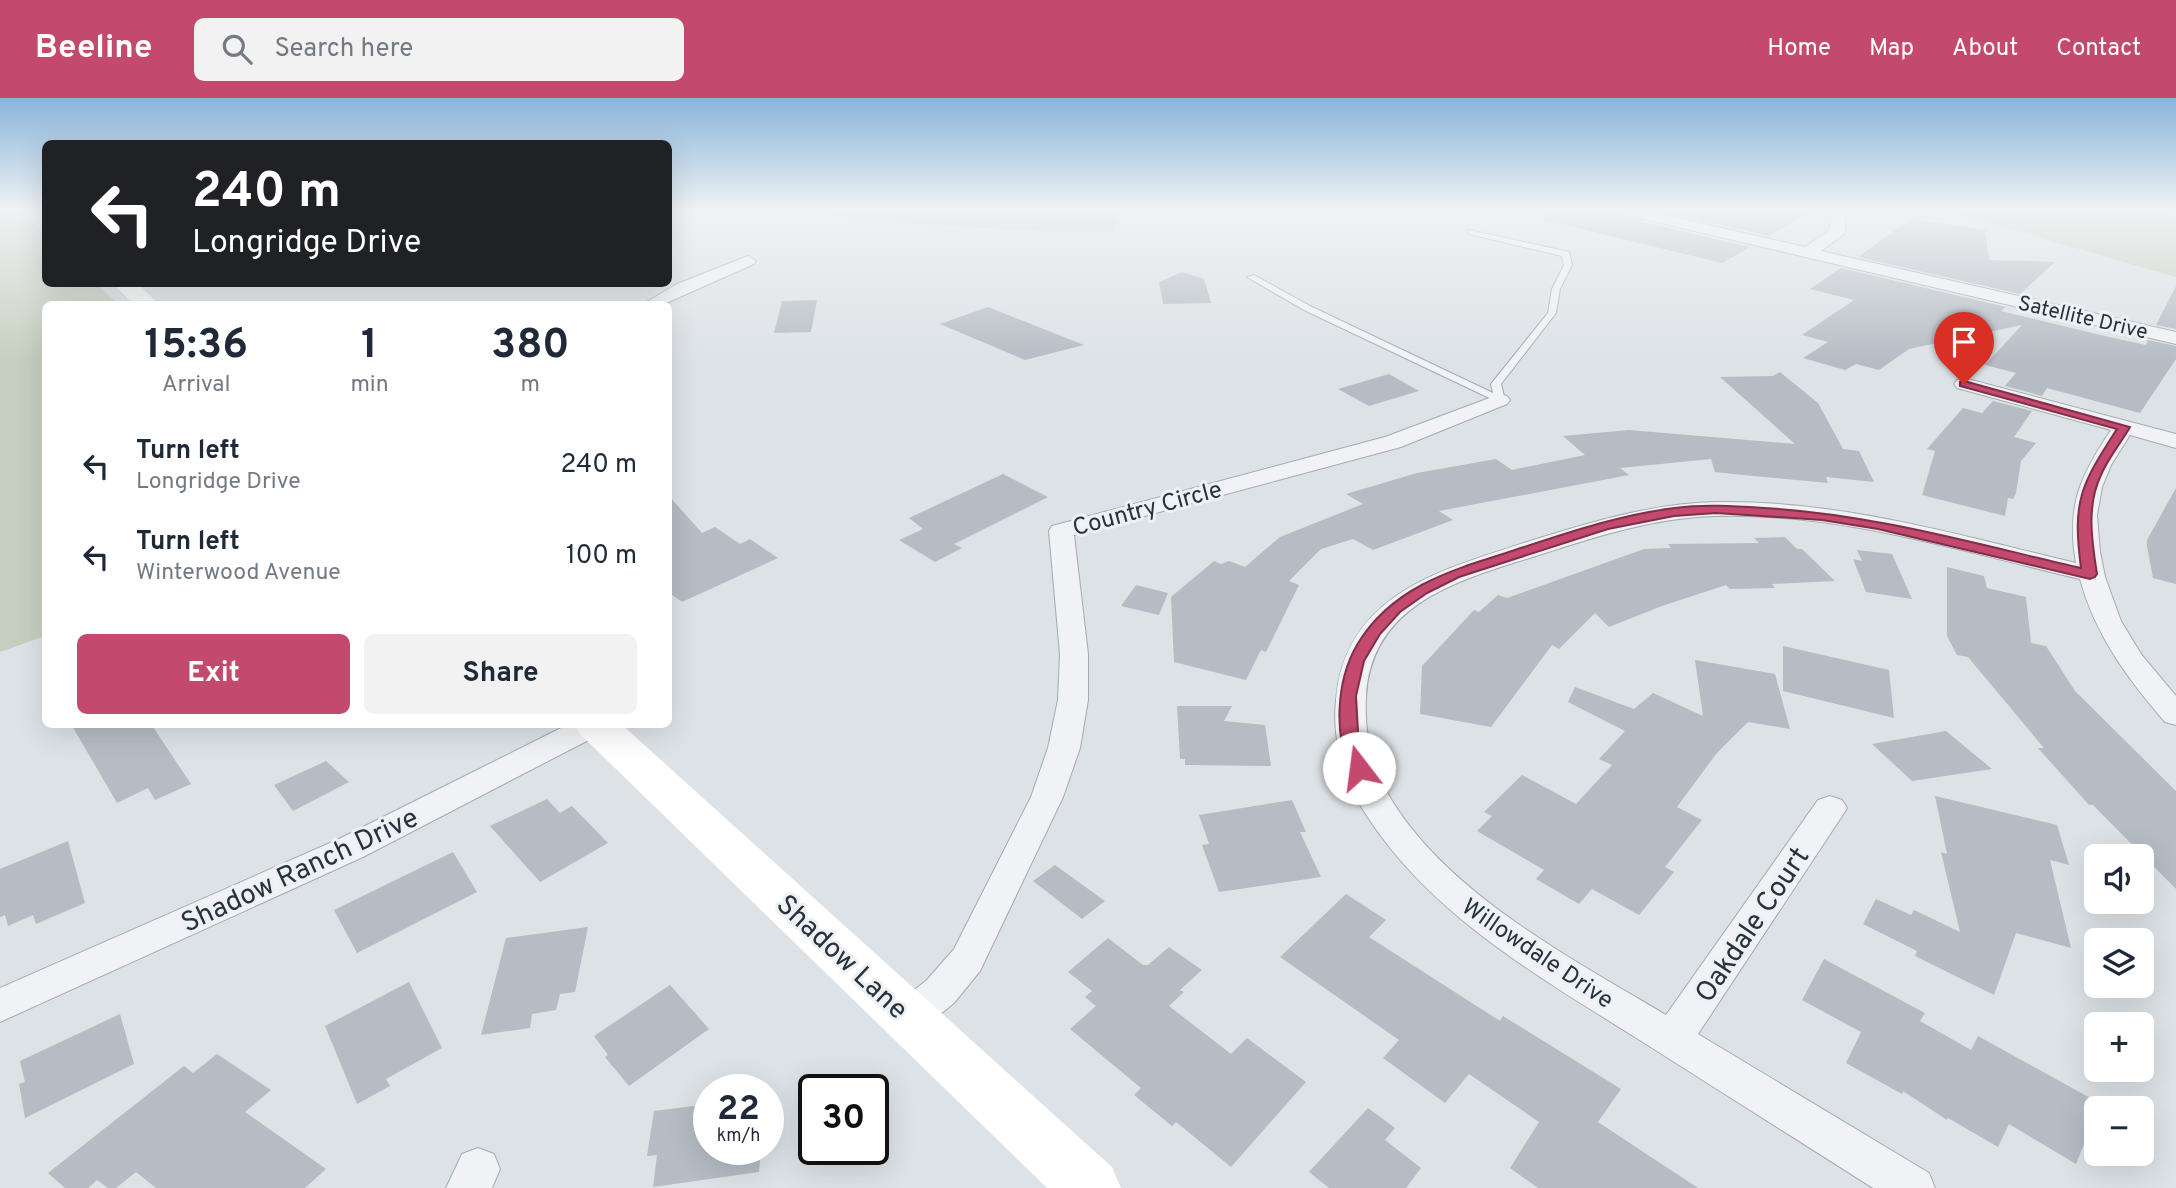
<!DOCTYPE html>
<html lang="en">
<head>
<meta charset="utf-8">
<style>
	body { margin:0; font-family:Overpass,sans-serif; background:#f2f2f3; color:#1f2937; height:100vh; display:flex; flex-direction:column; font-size:26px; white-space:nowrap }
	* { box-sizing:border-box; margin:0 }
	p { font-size:23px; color:#747a83 }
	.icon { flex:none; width:38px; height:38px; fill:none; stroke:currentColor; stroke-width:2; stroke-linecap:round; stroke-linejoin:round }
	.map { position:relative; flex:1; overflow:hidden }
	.drawer { position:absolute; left:42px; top:203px; width:630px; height:427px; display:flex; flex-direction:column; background:#fff; border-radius:10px; box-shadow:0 7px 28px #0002 }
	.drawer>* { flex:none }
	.guide { position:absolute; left:42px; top:42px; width:630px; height:147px; border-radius:10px; box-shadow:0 7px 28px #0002; background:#202124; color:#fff; overflow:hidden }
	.fabs { position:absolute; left:2084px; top:746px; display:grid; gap:14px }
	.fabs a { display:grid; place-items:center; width:70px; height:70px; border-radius:10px; background:#fff; box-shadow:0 7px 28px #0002; font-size:35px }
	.speed { position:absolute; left:693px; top:976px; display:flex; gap:14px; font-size:35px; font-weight:700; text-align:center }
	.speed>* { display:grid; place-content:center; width:91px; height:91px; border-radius:50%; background:#fff; box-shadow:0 7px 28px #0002; line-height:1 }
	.speed small { font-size:18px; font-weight:400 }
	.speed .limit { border:4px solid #111; border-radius:10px; background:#fff; color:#111 }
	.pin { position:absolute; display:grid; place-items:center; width:60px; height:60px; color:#fff; margin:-72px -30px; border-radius:50% 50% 50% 0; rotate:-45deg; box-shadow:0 0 7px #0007 }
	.pin .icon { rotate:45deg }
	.me { position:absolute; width:77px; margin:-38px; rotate:345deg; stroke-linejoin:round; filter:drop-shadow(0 0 5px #0008) }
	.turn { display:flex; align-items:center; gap:24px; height:147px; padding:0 35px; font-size:32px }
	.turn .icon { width:91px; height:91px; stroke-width:2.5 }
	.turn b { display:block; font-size:49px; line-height:60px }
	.eta { display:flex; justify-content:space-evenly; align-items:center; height:119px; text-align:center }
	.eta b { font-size:42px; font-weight:700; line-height:49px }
	.primary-button { display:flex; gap:14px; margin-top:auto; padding:14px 35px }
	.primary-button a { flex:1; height:80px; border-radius:10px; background:#c4496f; color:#fff; font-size:28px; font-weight:700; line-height:80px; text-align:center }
	.primary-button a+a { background:#f2f2f3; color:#1f2937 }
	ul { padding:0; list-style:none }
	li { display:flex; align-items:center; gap:21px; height:91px; padding:0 35px }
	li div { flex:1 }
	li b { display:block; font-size:26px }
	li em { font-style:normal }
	header { display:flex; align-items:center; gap:42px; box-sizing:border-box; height:98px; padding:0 35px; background:#c4496f; color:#fff }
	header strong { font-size:33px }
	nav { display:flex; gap:38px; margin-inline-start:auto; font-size:24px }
	.search { width:490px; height:63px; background:#f2f2f3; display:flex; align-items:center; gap:18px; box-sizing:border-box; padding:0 24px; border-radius:10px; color:#747a83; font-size:26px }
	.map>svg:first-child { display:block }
	.green { fill:#c6cfbf }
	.building { fill:#b5bcc3 }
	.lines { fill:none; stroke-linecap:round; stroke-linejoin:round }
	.lane-casing { stroke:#a3aab0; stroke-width:2 }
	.street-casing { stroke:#a3aab0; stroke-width:2 }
	.lane { fill:#f0f2f5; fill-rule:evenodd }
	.street { fill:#f0f2f5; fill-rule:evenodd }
	.secondary { fill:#fff; fill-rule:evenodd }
	.route { fill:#c4496f; stroke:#7f2f48; stroke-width:2 }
	.labels { text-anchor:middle; stroke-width:6; stroke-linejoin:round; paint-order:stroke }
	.far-street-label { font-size:21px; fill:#28323c; stroke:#edf1f4 }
	.street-label { font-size:24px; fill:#28323c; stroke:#edf1f4 }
	.near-street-label { font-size:28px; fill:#28323c; stroke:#edf1f4 }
</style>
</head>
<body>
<header>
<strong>Beeline</strong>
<div class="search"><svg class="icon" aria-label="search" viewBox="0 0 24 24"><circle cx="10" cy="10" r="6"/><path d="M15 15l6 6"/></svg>Search here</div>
<nav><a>Home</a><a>Map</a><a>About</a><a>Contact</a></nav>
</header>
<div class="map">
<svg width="2176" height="1090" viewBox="0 0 2176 1090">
	<rect width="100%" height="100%" fill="#dde2e6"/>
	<g class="green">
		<path d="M0 112H20L45 137 46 186H97L118 206H46L45 538 0 554Z"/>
		<path d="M797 112H1123L1113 133C1007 133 901 128 797 112Z"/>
		<path d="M1943 112H2153L2176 121V179Z"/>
	</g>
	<g class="building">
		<path d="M1545 112H1612L1621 119 1750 149 1722 165 1544 122Z"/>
		<path d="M1655 112H1813L1769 138Z"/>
		<path d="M1911 121 1985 132 1989 162 2055 164 2020 196 1858 159Z"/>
		<path d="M1841 170 2006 209 2001 213 2109 239 2146 247 2148 242 2176 248V261L2140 315 2047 290 2042 298 2005 288 2016 275 1985 267 2022 227 1909 251 1879 272 1856 266 1845 272 1803 260 1828 244 1802 237 1854 202 1810 191Z"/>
		<path d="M1182 174 1204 181 1211 205 1163 206 1159 184Z"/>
		<path d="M2176 188V231L2156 227Z"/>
		<path d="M817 202 811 234 774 235 782 203Z"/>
		<path d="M988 209 1084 247 1025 262 940 226Z"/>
		<path d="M1780 274 1818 305 1843 351 1859 353 1874 384 1826 379 1828 385 1733 376 1715 374 1711 361 1620 370 1629 377 1439 413 1453 422 1373 452 1353 441 1321 451 1289 483 1299 487 1266 554 1261 552 1246 582 1174 564 1171 499 1214 463 1221 466 1229 463 1245 469 1280 439 1363 406 1346 396 1417 375 1496 361 1512 372 1585 357 1563 338 1629 332 1795 346 1720 279 1773 278Z"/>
		<path d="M1389 276 1419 293 1369 308 1338 291Z"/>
		<path d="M1993 303 2032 313 2014 339 2036 345 2021 363 2016 395 2013 401 2008 400 2005 418 1922 397 1935 353 1927 351 1963 310 1982 315Z"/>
		<path d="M1003 376 1048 399 954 446 962 450 935 464 899 442 923 431 909 420Z"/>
		<path d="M2176 390V486L2153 480 2147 448V442Z"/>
		<path d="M668 397 702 435 715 429 740 446 750 441 778 460 682 504 668 494Z"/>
		<path d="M1785 439 1797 451H1802L1835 483 1772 486 1775 490 1730 491 1726 487 1662 508 1609 529 1595 515 1559 551 1552 547 1491 629 1420 616 1422 568 1474 512 1479 514 1498 497 1507 500 1644 451 1671 450 1668 446 1759 445 1754 440Z"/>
		<path d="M1857 452 1892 456 1912 501 1866 494 1853 461 1862 463Z"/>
		<path d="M1947 469 1984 478 1987 490 2026 499 2031 545 2046 548 2075 593 2176 693V791L2093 707H2089L2038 650H2044L1968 559 1957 557 1947 538Z"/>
		<path d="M1136 487 1168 495 1159 517 1121 508Z"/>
		<path d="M1783 548 1889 572 1894 620 1783 593Z"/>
		<path d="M1695 562 1775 576 1790 631 1748 624 1716 656 1677 709 1702 722 1665 769 1674 774 1639 817 1592 791 1579 806 1536 781 1544 772 1477 733 1492 718 1484 714 1522 677 1576 706 1612 667 1599 661 1625 633 1568 604 1575 589 1634 611 1653 595 1703 618Z"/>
		<path d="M1177 608H1232L1224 623 1265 627 1271 668 1185 667V661H1180Z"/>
		<path d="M71 626H151L191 686 155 702 148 690 117 705Z"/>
		<path d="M1946 633 1992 671 1912 683 1872 646Z"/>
		<path d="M326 663 349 684 293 713 274 687Z"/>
		<path d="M1935 698 2057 727 2069 767 2050 762 2071 850 2016 835 1994 897 1915 858 1917 853 1863 826 1876 801 1911 817 1914 812 1960 834 1941 754 1947 756Z"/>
		<path d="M547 701 560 715 572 708 608 745 540 784 490 728Z"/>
		<path d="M1292 702 1306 734H1300L1321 779 1219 794 1202 747 1209 746 1199 717Z"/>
		<path d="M68 743 85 805 36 826 33 817 8 828 5 817 0 819V771Z"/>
		<path d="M453 754 477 794 357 855 334 812Z"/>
		<path d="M1055 767 1105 803 1082 821 1033 783Z"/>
		<path d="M1346 796 1386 822 1369 839 1500 923 1503 918 1621 991 1598 1024 1698 1090H1538L1510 1070 1539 1024 1469 976 1445 1005 1383 960 1399 942 1280 859Z"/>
		<path d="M588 829 575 894 560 896 556 912 532 916 530 930 481 937 506 840Z"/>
		<path d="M1108 840 1143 867H1148L1169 849 1202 872 1180 892 1184 894 1169 908 1231 956 1247 940 1306 984 1231 1069 1176 1024 1172 1028 1134 997 1141 990 1070 931 1096 908 1085 899 1092 893 1068 874Z"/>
		<path d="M1824 861 1925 915 1920 923 1971 952 1978 938 2101 1006 2096 1010V1016L2076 1066 2009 1026 1998 1049 1948 1020 1947 1022 1903 993 1902 996 1846 965 1861 934 1802 902Z"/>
		<path d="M409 884 442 950 386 981 390 988 357 1006 325 928Z"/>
		<path d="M670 887 709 931 629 988 605 959 608 957 594 938Z"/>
		<path d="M120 916 134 966 25 1020 19 986 25 984 20 963Z"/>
		<path d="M217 956 271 992 245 1014 326 1071 305 1090H156L136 1074 116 1090H108L97 1082 88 1090H65L48 1075 184 968 193 975Z"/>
		<path d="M709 1006V1052H761L759 1074 653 1089 657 1057 647 1058 654 1013Z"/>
		<path d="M1368 1010 1395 1030 1385 1042 1421 1070 1406 1090H1329L1309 1074Z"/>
	</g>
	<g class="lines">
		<g class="lane-casing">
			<path id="lane" d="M1469 132 1569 154 1572 167 1560 191 1556 215 1501 286 1505 302 1500 305 1304 212 1247 179 1254 177 1310 208 1493 295 1491 286 1548 215 1552 191 1564 167 1562 158 1469 136Z"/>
		</g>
		<g class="street-casing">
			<g id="street">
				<path d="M1615 112H1642L1805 149 1829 133 1831 120 1838 116 1845 120V135L1821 153 2176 234V246L1622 116Z"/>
				<path d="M748 158 756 163 754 166 664 206H643L677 186Z"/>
				<path d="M1964 280 2176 336V350L2130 337 2111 367 2102 389 2097 417 2100 454 2105 479 2121 523 2141 556 2176 598V627L2165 624C2128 581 2095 537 2080 481 1960 453 1838 414 1714 418 1654 420 1598 438 1542 456 1465 481 1371 502 1366 599 1364 636 1372 670 1391 701 1448 796 1574 862 1666 917L1818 702 1830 698 1842 702 1847 710 1842 718 1698 936 1929 1075 1935 1090H1873C1795 1040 1716 991 1638 941 1538 878 1430 817 1365 715 1343 680 1332 642 1336 602 1345 494 1445 471 1530 443 1591 424 1653 405 1717 404 1839 402 1958 437 2076 465 2066 408 2080 378 2111 332L1957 290 1954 286 1957 282Z"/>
				<path d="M1500 296 1507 298 1510 302 1507 306 1401 349 1074 437 1088 556V602L1080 650 1063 699 980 873 954 905 922 931 908 936 894 931 888 919 894 907 926 883 954 851 1031 699 1048 650 1058 602 1060 556 1049 433 1052 428 1385 339Z"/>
				<path d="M569 626H610L606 633 363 759 0 924V890L339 741Z"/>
				<path d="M478 1050 494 1056 500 1071 492 1090H446L462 1056Z"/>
			</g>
		</g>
		<use href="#lane" class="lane"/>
		<use href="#street" class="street"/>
		<g class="secondary">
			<path d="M2164 112H2176V119L2167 116Z"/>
			<path d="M114 186H138L159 206H133Z"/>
			<path d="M574 626H621L1112 1069 1121 1090H1047L580 636Z"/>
		</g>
	</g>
	<linearGradient id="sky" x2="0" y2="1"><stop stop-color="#89b4da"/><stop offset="0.42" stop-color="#f0f2f4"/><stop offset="1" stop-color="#f0f2f4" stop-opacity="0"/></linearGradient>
	<rect width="2176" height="265" fill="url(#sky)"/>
	<path class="route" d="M1964 283 2130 329C2121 345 2108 360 2101 377 2086 408 2092 444 2097 476L2095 479 2090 481 1878 431 1822 422 1716 415 1674 418 1608 431 1459 479 1427 495 1400 514 1380 536 1364 563 1356 598 1358 634 1368 670 1366 674H1353C1332 639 1337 581 1357 547 1390 491 1448 473 1506 455 1561 437 1617 417 1675 410 1704 406 1734 408 1764 410 1872 416 1976 446 2081 470 2072 402 2081 387 2117 331L1960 288V284Z"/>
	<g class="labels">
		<g class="far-street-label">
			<text transform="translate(2083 219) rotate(13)" y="7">Satellite Drive</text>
		</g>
		<g class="street-label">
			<text transform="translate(1147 410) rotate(-15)" y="8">Country Circle</text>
			<text transform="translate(1538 855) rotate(34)" y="8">Willowdale Drive</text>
		</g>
		<g class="near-street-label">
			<text transform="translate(299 771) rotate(-25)" y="10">Shadow Ranch Drive</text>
			<text transform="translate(1751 826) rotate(-56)" y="10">Oakdale Court</text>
			<text transform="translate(843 858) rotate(43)" y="10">Shadow Lane</text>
		</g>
	</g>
</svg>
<div class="fabs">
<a><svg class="icon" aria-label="sound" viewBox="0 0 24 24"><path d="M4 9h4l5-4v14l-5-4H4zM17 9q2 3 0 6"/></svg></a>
<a><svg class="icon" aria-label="layers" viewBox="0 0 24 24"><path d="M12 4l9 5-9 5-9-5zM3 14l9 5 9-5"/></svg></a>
<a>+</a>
<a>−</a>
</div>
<div class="speed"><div>22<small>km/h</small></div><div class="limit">30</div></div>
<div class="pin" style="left:1964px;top:286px;background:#d93025"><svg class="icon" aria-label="arrive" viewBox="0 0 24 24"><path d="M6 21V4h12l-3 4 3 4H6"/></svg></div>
<svg class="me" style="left:1359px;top:670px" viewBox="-20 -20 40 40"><circle r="19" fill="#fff"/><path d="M0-13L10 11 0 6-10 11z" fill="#c4496f"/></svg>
<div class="guide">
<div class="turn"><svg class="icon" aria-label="left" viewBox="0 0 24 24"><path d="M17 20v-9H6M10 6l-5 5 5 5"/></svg><div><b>240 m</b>Longridge Drive</div></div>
</div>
<section class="drawer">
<div class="eta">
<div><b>15:36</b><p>Arrival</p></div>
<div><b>1</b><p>min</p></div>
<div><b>380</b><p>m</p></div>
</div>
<ul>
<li><svg class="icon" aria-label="left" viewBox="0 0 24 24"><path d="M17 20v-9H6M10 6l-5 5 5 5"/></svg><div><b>Turn left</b><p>Longridge Drive</p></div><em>240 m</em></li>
<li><svg class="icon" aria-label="left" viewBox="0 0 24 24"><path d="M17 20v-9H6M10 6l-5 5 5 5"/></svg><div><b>Turn left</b><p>Winterwood Avenue</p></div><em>100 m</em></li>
</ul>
<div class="primary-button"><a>Exit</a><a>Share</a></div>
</section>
</div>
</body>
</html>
